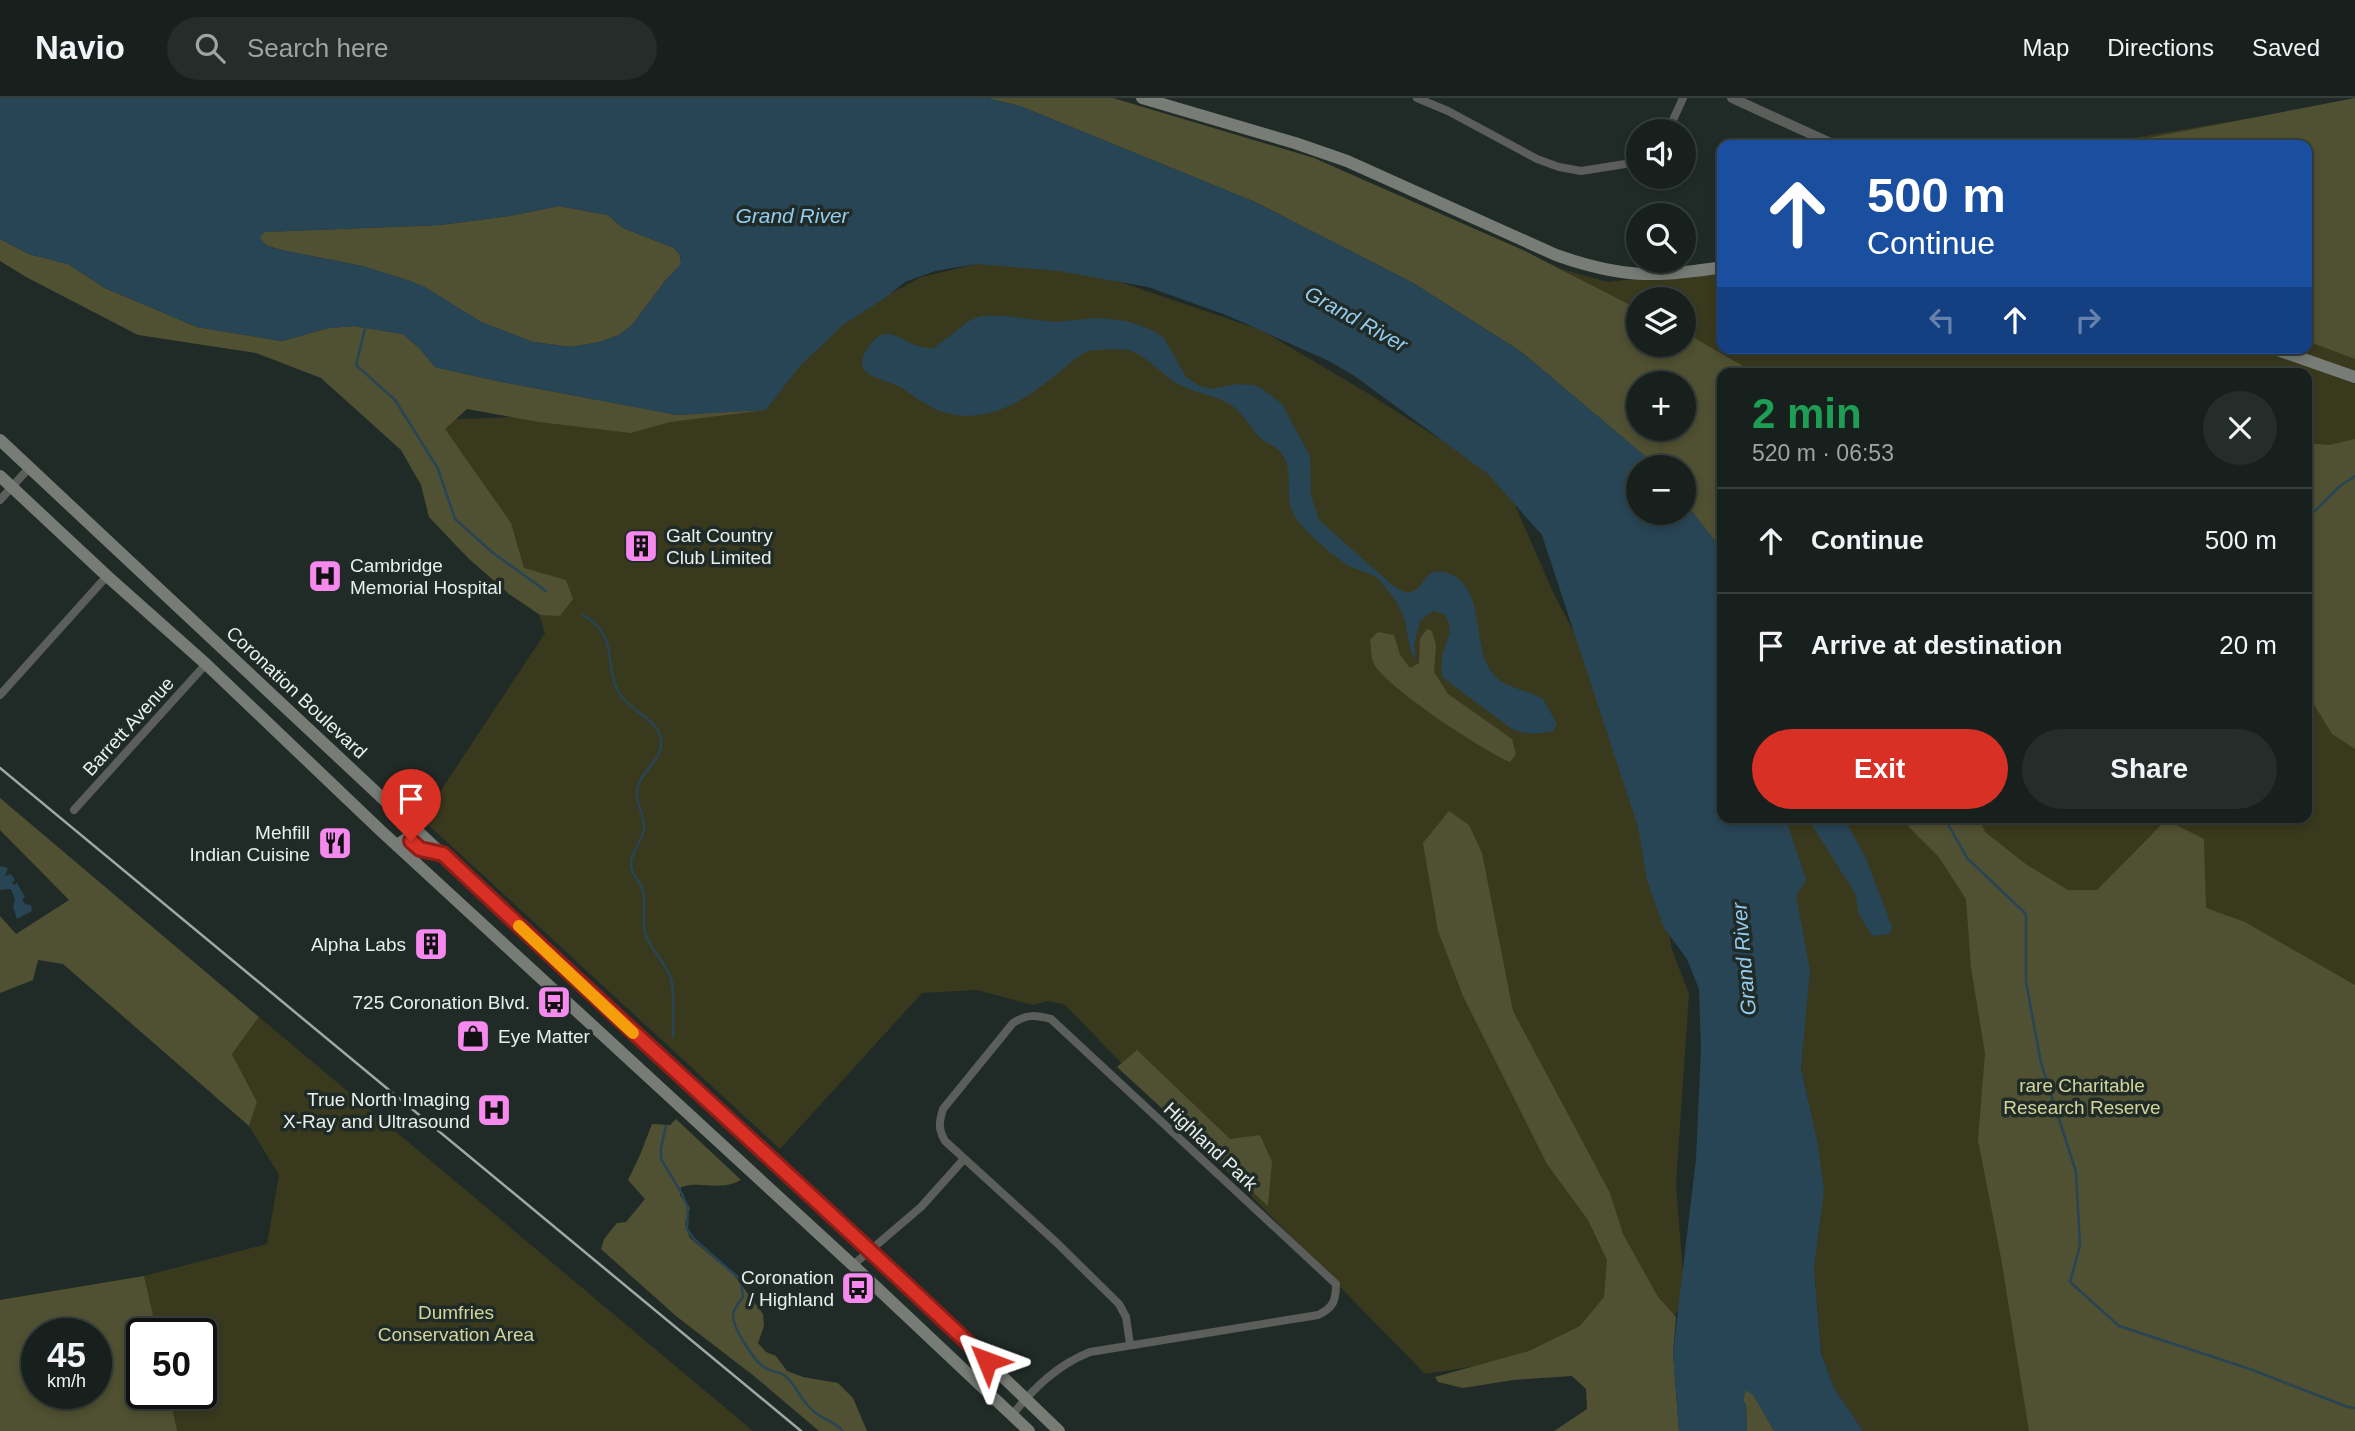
<!DOCTYPE html>
<html lang="en">
<head>
<meta charset="utf-8">
<style>
	body { margin:0; font-family:Helvetica,sans-serif; background:#252d2a; color:#f1f3f6; height:100vh; display:flex; flex-direction:column; font-size:26px; white-space:nowrap }
	* { box-sizing:border-box; margin:0 }
	p { font-size:23px; color:#9fa3a4 }
	.icon { flex:none; width:38px; height:38px; fill:none; stroke:currentColor; stroke-width:2; stroke-linecap:round; stroke-linejoin:round }
	.map { position:relative; flex:1; overflow:hidden }
	.panel { position:absolute; left:1717px; top:270px; width:595px; height:455px; display:flex; flex-direction:column; background:#18201d; border-radius:14px; box-shadow:0 4px 10px #0003,0 0 0 2px #363e3b }
	.panel>* { flex:none }
	.hud { position:absolute; left:1717px; top:42px; width:595px; height:214px; border-radius:14px; box-shadow:0 4px 10px #0003,0 0 0 2px #363e3b; background:#1a4fa0; color:#fff; overflow:hidden }
	.controls { position:absolute; left:1626px; top:21px; display:grid; gap:14px }
	.controls a { display:grid; place-items:center; width:70px; height:70px; border-radius:50%; background:#18201d; box-shadow:0 4px 10px #0003,0 0 0 2px #363e3b; font-size:35px }
	.speed { position:absolute; left:21px; top:1220px; display:flex; gap:14px; font-size:35px; font-weight:700; text-align:center }
	.speed>* { display:grid; place-content:center; width:91px; height:91px; border-radius:50%; background:#18201d; box-shadow:0 4px 10px #0003,0 0 0 2px #363e3b; line-height:1 }
	.speed small { font-size:18px; font-weight:400 }
	.speed .limit { border:4px solid #111; border-radius:10px; background:#fff; color:#111 }
	.pin { position:absolute; display:grid; place-items:center; width:60px; height:60px; color:#fff; margin:-72px -30px; border-radius:50% 50% 50% 0; rotate:-45deg; box-shadow:0 0 7px #0007 }
	.pin .icon { rotate:45deg }
	.me { position:absolute; width:77px; margin:-38px; rotate:314deg; stroke-linejoin:round; filter:drop-shadow(0 0 5px #0008) }
	.turn { display:flex; align-items:center; gap:24px; height:147px; padding:0 35px; font-size:32px }
	.turn .icon { width:91px; height:91px; stroke-width:2.5 }
	.turn b { display:block; font-size:49px; line-height:60px }
	.lanes { display:flex; align-items:center; height:66px; padding:0 35px; background:#0003; justify-content:center; gap:35px; direction:ltr }
	.lanes .off { opacity:.35 }
	.round { display:grid; place-items:center; flex:none; width:74px; height:74px; border-radius:37px; background:#252d2a }
	.summary { display:flex; align-items:center; justify-content:space-between; height:119px; padding:0 35px }
	h1 { font-size:42px; font-weight:700; line-height:52px; color:#1e9e55 }
	.action { display:flex; gap:14px; margin-top:auto; padding:14px 35px }
	.action a { flex:1; height:80px; border-radius:42px; background:#d93025; color:#fff; font-size:28px; font-weight:700; line-height:80px; text-align:center }
	.action a+a { background:#252d2a; color:#f1f3f6 }
	ul { padding:0; list-style:none }
	li { display:flex; align-items:center; gap:21px; height:105px; padding:0 35px; border-top:2px solid #363e3b }
	li div { flex:1 }
	li b { display:block; font-size:26px }
	li em { font-style:normal }
	header { display:flex; align-items:center; gap:42px; box-sizing:border-box; height:98px; padding:0 35px; background:#18201d; border-bottom:2px solid #363e3b }
	header strong { font-size:33px }
	nav { display:flex; gap:38px; margin-inline-start:auto; font-size:24px }
	.search { width:490px; height:63px; background:#252d2a; display:flex; align-items:center; gap:18px; box-sizing:border-box; padding:0 24px; border-radius:38px; color:#9fa3a4; font-size:26px }
	.map>svg:first-child { display:block }
	.green { fill:#39391e; fill-rule:evenodd }
	.forest { fill:#505032; fill-rule:evenodd }
	.water { fill:#284556; fill-rule:evenodd }
	.lines { fill:none; stroke-linecap:round; stroke-linejoin:round }
	.stream { stroke:#284556; stroke-width:2.5 }
	.minor { stroke:#5b5e5a; stroke-width:8 }
	.tertiary { stroke:#5b5e5a; stroke-width:10 }
	.secondary { stroke:#777c76; stroke-width:12 }
	.rail { stroke:#a0a8a6; stroke-width:2.5 }
	.route-casing { stroke:#8d1f18; stroke-width:18 }
	.route { stroke:#d93025; stroke-width:12 }
	.slow { stroke:#f59e0b; stroke-width:12 }
	.labels { text-anchor:middle; stroke-width:7; stroke-linejoin:round; paint-order:stroke }
	.poi-label { font-size:19px; fill:#e8efed; stroke:#202b27; text-anchor:end }
	.street-label { font-size:19px; fill:#e8efed; stroke:#202b27 }
	.park-label { font-size:19px; fill:#d3d49a; stroke:#202b27 }
	.water-label { font-size:21px; font-style:italic; fill:#93ccee; stroke:#202b27 }
</style>
</head>
<body>
<header>
<strong>Navio</strong>
<div class="search"><svg class="icon" aria-label="search" viewBox="0 0 24 24"><circle cx="10" cy="10" r="6"/><path d="M15 15l6 6"/></svg>Search here</div>
<nav><a>Map</a><a>Directions</a><a>Saved</a></nav>
</header>
<div class="map">
<svg width="2355" height="1333" viewBox="0 0 2355 1333">
	<rect width="100%" height="100%" fill="#202b27"/>
	<g class="green">
		<path d="M2355 2V1333H1863L1834 1290 1821 1255 1814 1170 1820 1124 1808 1001 1801 970 1803 946 1770 719H2306V275H1722V501L1684 405V369H1648L1588 186 1561 171 1608 184 1722 171V250H2306V47H2093ZM1638 201H1684V247H1638ZM1638 285H1684V331H1638Z"/>
		<path d="M977 166 1070 167 1261 232 1369 296 1504 382 1553 494 1642 664 1672 852 1689 896 1676 1086 1685 1201 1661 1240 1425 1276 1064 906 1047 903 1033 907 977 892 922 895 780 1051 422 721 545 535 524 470 436 322 542 318 827 230 921 179Z"/>
		<path d="M259 919 753 1333H0V1202L144 1178 267 1146 279 1077 249 1028 257 1004 232 956ZM37 1236H96V1295H37ZM142 1236H201V1295H142Z"/>
	</g>
	<g class="forest">
		<path d="M987 0H1113L1314 60 1525 153 1638 211V247H1684V234L1755 275H1722V452L1684 403V369H1658L1520 253 1413 185 1255 104 1020 8ZM1638 285H1684V331H1638Z"/>
		<path d="M2355 0V261L2307 243 2306 47H2112Z"/>
		<path d="M559 108 608 117 623 130 674 150 680 157 681 166 665 183 633 226 619 237 600 244 571 249 533 244 481 224 424 189 410 183 362 168 281 152 266 147 259 140 264 134 440 127 509 118Z"/>
		<path d="M0 141 29 156 68 166 105 190 197 229 282 243 328 230 354 228 403 236 420 251 435 269 497 283 677 317 766 312 670 324 631 335 539 324 467 311 445 331 511 425 524 470 566 482 573 501 560 518 540 517 509 496 468 460 429 419 421 387 401 352 321 280 256 255 138 237 26 179 0 163Z"/>
		<path d="M2355 341V651L2332 636 2307 595 2306 345 2329 347Z"/>
		<path d="M1427 531 1432 533 1436 547 1434 574 1448 596 1512 641 1516 656 1510 664C1485 654 1382 587 1373 564 1371 558 1371 549 1370 542L1378 534 1394 537 1400 557 1410 570 1419 565 1420 541Z"/>
		<path d="M0 700 259 919 232 956 257 1004 249 1028 63 866 38 862 33 882 0 895V818L16 836 69 802 0 732Z"/>
		<path d="M1449 713 1469 727 1482 755 1513 913 1610 1095 1623 1136 1658 1199 1676 1219 1673 1255 1679 1333H1554L1587 1311 1586 1291 1572 1278 1513 1282 1463 1290 1438 1284 1435 1279 1529 1253 1580 1228 1604 1199 1607 1162 1588 1122 1547 1066 1463 898 1438 833 1423 745Z"/>
		<path d="M1899 719H1979L1985 734 2027 767 2068 792H2097L2166 722 2204 741 2206 810 2245 824 2355 887V1333H2029L2001 1160 1978 1042 1985 955 1971 870 1966 801 1938 758Z"/>
		<path d="M1137 952 1230 1041 1260 1037 1272 1064 1268 1108 1117 969Z"/>
		<path d="M676 1021 741 1082C719 1094 702 1082 681 1089L680 1097 690 1110 685 1126 690 1140 734 1177 763 1216 764 1228 758 1245 766 1254 776 1258 787 1273 803 1279 838 1285 853 1300 867 1333H819L754 1278 676 1218 601 1151 604 1141 617 1125 626 1124 645 1101 628 1082 640 1057 652 1026 670 1027Z"/>
		<path d="M144 1178 157 1235 142 1236V1295H169L177 1333H0V1202ZM37 1236H96V1295H37Z"/>
		<path d="M1745 1291 1754 1297 1774 1333H1747L1746 1307 1743 1303Z"/>
	</g>
	<g class="water">
		<path d="M0 0H987L1020 8 1255 104 1413 185 1520 253 1658 369H1638V415H1684V403L1722 452V719H1788V727L1806 782 1796 798 1810 872 1801 970 1818 1047 1824 1093 1814 1170 1821 1255 1834 1290 1863 1333H1774L1754 1298 1746 1292 1743 1303 1746 1307 1747 1333H1679L1673 1255 1696 1061 1701 951 1699 891 1687 861 1664 830 1647 782 1638 729 1542 437 1488 376 1356 279 1329 263 1226 217 1148 189 1058 173 977 166 935 173 905 184 885 200 843 227 799 269 766 312 677 317 497 283 435 269 420 251 403 236 354 228 328 230 282 243 197 229 105 190 68 166 29 156 0 141ZM559 108 608 117 623 130 674 150 680 157 681 166 665 183 633 226 619 237 600 244 571 249 533 244 481 224 425 189 410 183 362 168 281 152 266 147 260 140 264 134 440 127 509 118Z"/>
		<path d="M981 218H1005L1054 224 1098 220 1127 223 1150 231 1164 240 1186 279 1200 288 1212 291 1237 286 1253 287 1261 290 1282 306 1310 358 1311 398 1319 422 1391 486C1397 490 1404 496 1411 494 1420 492 1423 481 1430 476 1438 470 1454 476 1460 482 1485 505 1472 555 1495 578 1508 591 1528 592 1543 601L1557 626 1553 633C1538 636 1527 637 1512 631L1442 579C1442 573 1441 567 1442 561 1444 543 1457 535 1444 516L1433 513 1420 523 1414 546 1416 562C1406 547 1409 533 1403 517 1400 507 1384 486 1376 479 1369 474 1359 473 1351 469 1336 460 1306 435 1296 420 1283 401 1294 378 1284 359 1279 349 1267 346 1259 339 1250 329 1243 315 1231 307 1213 296 1191 295 1173 283 1159 273 1146 258 1129 252 1126 251 1098 252 1093 252 1081 254 1067 268 1058 275 1025 302 987 328 943 314 928 309 915 299 902 290 887 280 850 280 866 253 888 215 904 253 934 250L969 223Z"/>
		<path d="M1807 719H1843L1865 758 1892 829 1890 836 1872 838 1859 816 1855 795Z"/>
		<path d="M0 768 8 770 5 778 11 776 15 782 12 785 14 787 17 785 25 799 22 801 25 806 31 807 32 813 17 821 13 809 15 802 11 791 0 792Z"/>
	</g>
	<g class="lines">
		<g class="stream">
			<path d="M366 227 356 267 395 302 417 337 438 371 455 421 493 455 546 493"/>
			<path d="M2306 416 2315 413 2340 388 2355 378"/>
			<path d="M583 517C620 538 603 566 619 595 629 613 659 621 661 642 663 660 647 669 640 683 631 701 644 712 644 729 644 742 632 751 631 764 630 776 640 782 643 793 647 806 641 821 645 835 650 852 666 864 671 881 675 895 673 923 673 939"/>
			<path d="M1944 719 1967 760 2026 816V884L2041 965 2076 1074 2080 1148 2070 1184 2119 1228 2247 1270 2348 1309 2355 1310"/>
			<path d="M666 1028 661 1050V1061L682 1096 688 1110 687 1131 694 1141 741 1182 743 1199C739 1204 733 1211 733 1218 733 1230 754 1263 764 1269 770 1274 778 1273 784 1277 798 1288 801 1305 816 1315 825 1322 835 1324 843 1333"/>
		</g>
		<g class="minor">
			<path d="M1417 0 1448 13 1537 61 1559 69 1581 73 1638 64"/>
			<path d="M1668 33 1683 0"/>
			<path d="M0 402 30 369"/>
			<path d="M0 597 107 478"/>
			<path d="M74 712 206 566"/>
			<path d="M853 1167 921 1109 964 1061"/>
			<path d="M1012 1317C1034 1290 1057 1267 1090 1254L1318 1217C1333 1210 1336 1203 1336 1186L1051 921C1035 917 1027 916 1013 925L943 1011C939 1024 938 1031 945 1043L1057 1145 1119 1206 1126 1219 1130 1246"/>
		</g>
		<path class="tertiary" d="M1732 0 1835 47"/>
		<g class="secondary">
			<path d="M1142 0 1295 45 1347 63 1556 157C1621 180 1655 180 1722 169"/>
			<path d="M2272 250 2355 279"/>
			<path d="M0 342 663 963 871 1152 1059 1333"/>
			<path d="M0 378 107 478 206 566 380 732 857 1171 1029 1333"/>
			<path d="M397 747 406 741 411 743 420 751 442 756"/>
		</g>
		<path class="rail" d="M0 670 801 1333"/>
	</g>
	<g class="lines">
		<g class="route-casing">
			<path id="route" d="M411 743 420 751 443 756C623 927 808 1092 987 1263"/>
		</g>
		<use href="#route" class="route"/>
		<path class="slow" d="M519 828 633 935"/>
	</g>
	<defs>
		<g id="building-square" transform="scale(1.75)"><rect x="-9" y="-9" width="18" height="18" rx="4" fill="#f689ed" stroke="#202b27"/><path d="M-4-6H4V6H1V3H-1V6H-4ZM-2.5-4.3h1.7v1.8h-1.7ZM.8-4.3h1.7v1.8H.8ZM-2.5-1h1.7V.8h-1.7ZM.8-1h1.7V.8H.8Z" fill="#111"/></g>
		<g id="hospital-square" transform="scale(1.75)"><rect x="-9" y="-9" width="18" height="18" rx="4" fill="#f689ed" stroke="#202b27"/><path d="M-5-5h3v3.5h4V-5h3V5h-3V1.5h-4V5h-3Z" fill="#111"/></g>
		<g id="restaurant-square" transform="scale(1.75)"><rect x="-9" y="-9" width="18" height="18" rx="4" fill="#f689ed" stroke="#202b27"/><path d="M-5-6h1v4h1v-4h1v4h1v-4h1v5L-1.5 .5V6h-2V.5L-5-1ZM5-6V6H3V1.5H1.5Q1.5-4 5-6Z" fill="#111"/></g>
		<g id="bus-square" transform="scale(1.75)"><rect x="-9" y="-9" width="18" height="18" rx="4" fill="#f689ed" stroke="#202b27"/><path d="M-5-6H5V4H4V6H2V4H-2V6H-4V4H-5ZM-3.5-4V0h7V-4ZM-3.5 1.2v1.5H-2V1.2ZM2 1.2v1.5H3.5V1.2Z" fill="#111"/></g>
		<g id="shop-square" transform="scale(1.75)"><rect x="-9" y="-9" width="18" height="18" rx="4" fill="#f689ed" stroke="#202b27"/><path d="M-5-2.5h2.3a2.7 3.5 0 0 1 5.4 0H5L5.5 6h-11ZM-1.5-2.5h3a1.5 2.3 0 0 0-3 0Z" fill="#111"/></g>
	</defs>
	<g fill-rule="evenodd">
		<use href="#building-square" x="641" y="448"/>
		<use href="#hospital-square" x="325" y="478"/>
		<use href="#restaurant-square" x="335" y="745"/>
		<use href="#building-square" x="431" y="846"/>
		<use href="#bus-square" x="554" y="904"/>
		<use href="#shop-square" x="473" y="938"/>
		<use href="#hospital-square" x="494" y="1012"/>
		<use href="#bus-square" x="858" y="1190"/>
	</g>
	<g class="labels">
		<g class="poi-label">
			<text x="666" y="444" text-anchor="start">Galt Country<tspan x="666" dy="22">Club Limited</tspan></text>
			<text x="350" y="474" text-anchor="start">Cambridge<tspan x="350" dy="22">Memorial Hospital</tspan></text>
			<text x="310" y="741">Mehfill<tspan x="310" dy="22">Indian Cuisine</tspan></text>
			<text x="406" y="853">Alpha Labs</text>
			<text x="530" y="911">725 Coronation Blvd.</text>
			<text x="498" y="945" text-anchor="start">Eye Matter</text>
			<text x="470" y="1008">True North Imaging<tspan x="470" dy="22">X-Ray and Ultrasound</tspan></text>
			<text x="834" y="1186">Coronation<tspan x="834" dy="22">/ Highland</tspan></text>
		</g>
		<g class="street-label">
			<text transform="translate(297 594) rotate(43)" y="7">Coronation Boulevard</text>
			<text transform="translate(128 628) rotate(-48)" y="7">Barrett Avenue</text>
			<text transform="translate(1211 1048) rotate(43)" y="7">Highland Park</text>
		</g>
		<g class="park-label">
			<text x="2082" y="994">rare Charitable<tspan x="2082" dy="22">Research Reserve</tspan></text>
			<text x="456" y="1221">Dumfries<tspan x="456" dy="22">Conservation Area</tspan></text>
		</g>
		<g class="water-label">
			<text x="792" y="125">Grand River</text>
			<text transform="translate(1356 221) rotate(29)" y="7">Grand River</text>
			<text transform="translate(1744 861) rotate(-95)" y="7">Grand River</text>
		</g>
	</g>
</svg>
<div class="controls">
<a><svg class="icon" aria-label="sound" viewBox="0 0 24 24"><path d="M4 9h4l5-4v14l-5-4H4zM17 9q2 3 0 6"/></svg></a>
<a><svg class="icon" aria-label="search" viewBox="0 0 24 24"><circle cx="10" cy="10" r="6"/><path d="M15 15l6 6"/></svg></a>
<a><svg class="icon" aria-label="layers" viewBox="0 0 24 24"><path d="M12 4l9 5-9 5-9-5zM3 14l9 5 9-5"/></svg></a>
<a>+</a>
<a>−</a>
</div>
<div class="speed"><div>45<small>km/h</small></div><div class="limit">50</div></div>
<div class="pin" style="left:411px;top:743px;background:#d93025"><svg class="icon" aria-label="arrive" viewBox="0 0 24 24"><path d="M6 21V4h12l-3 4 3 4H6"/></svg></div>
<svg class="me" style="left:987px;top:1263px" viewBox="-20 -20 40 40"><path d="M0-17L14 15 0 8-14 15z" fill="#d93025" stroke="#fff" stroke-width="4"/></svg>
<div class="hud">
<div class="turn"><svg class="icon" aria-label="ahead" viewBox="0 0 24 24"><path d="M12 20V5M6 11l6-6 6 6"/></svg><div><b>500 m</b>Continue</div></div>
<div class="lanes"><svg class="icon off" aria-label="left" viewBox="0 0 24 24"><path d="M17 20v-9H6M10 6l-5 5 5 5"/></svg><svg class="icon" aria-label="ahead" viewBox="0 0 24 24"><path d="M12 20V5M6 11l6-6 6 6"/></svg><svg class="icon off" aria-label="right" viewBox="0 0 24 24"><path d="M7 20v-9h11M14 6l5 5-5 5"/></svg></div>
</div>
<section class="panel">
<div class="summary"><div><h1>2 min</h1><p>520 m · 06:53</p></div><a class="round"><svg class="icon" aria-label="close" viewBox="0 0 24 24"><path d="M6 6l12 12M18 6L6 18"/></svg></a></div>
<ul>
<li><svg class="icon" aria-label="ahead" viewBox="0 0 24 24"><path d="M12 20V5M6 11l6-6 6 6"/></svg><div><b>Continue</b></div><em>500 m</em></li>
<li><svg class="icon" aria-label="arrive" viewBox="0 0 24 24"><path d="M6 21V4h12l-3 4 3 4H6"/></svg><div><b>Arrive at destination</b></div><em>20 m</em></li>
</ul>
<div class="action"><a>Exit</a><a>Share</a></div>
</section>
</div>
</body>
</html>
